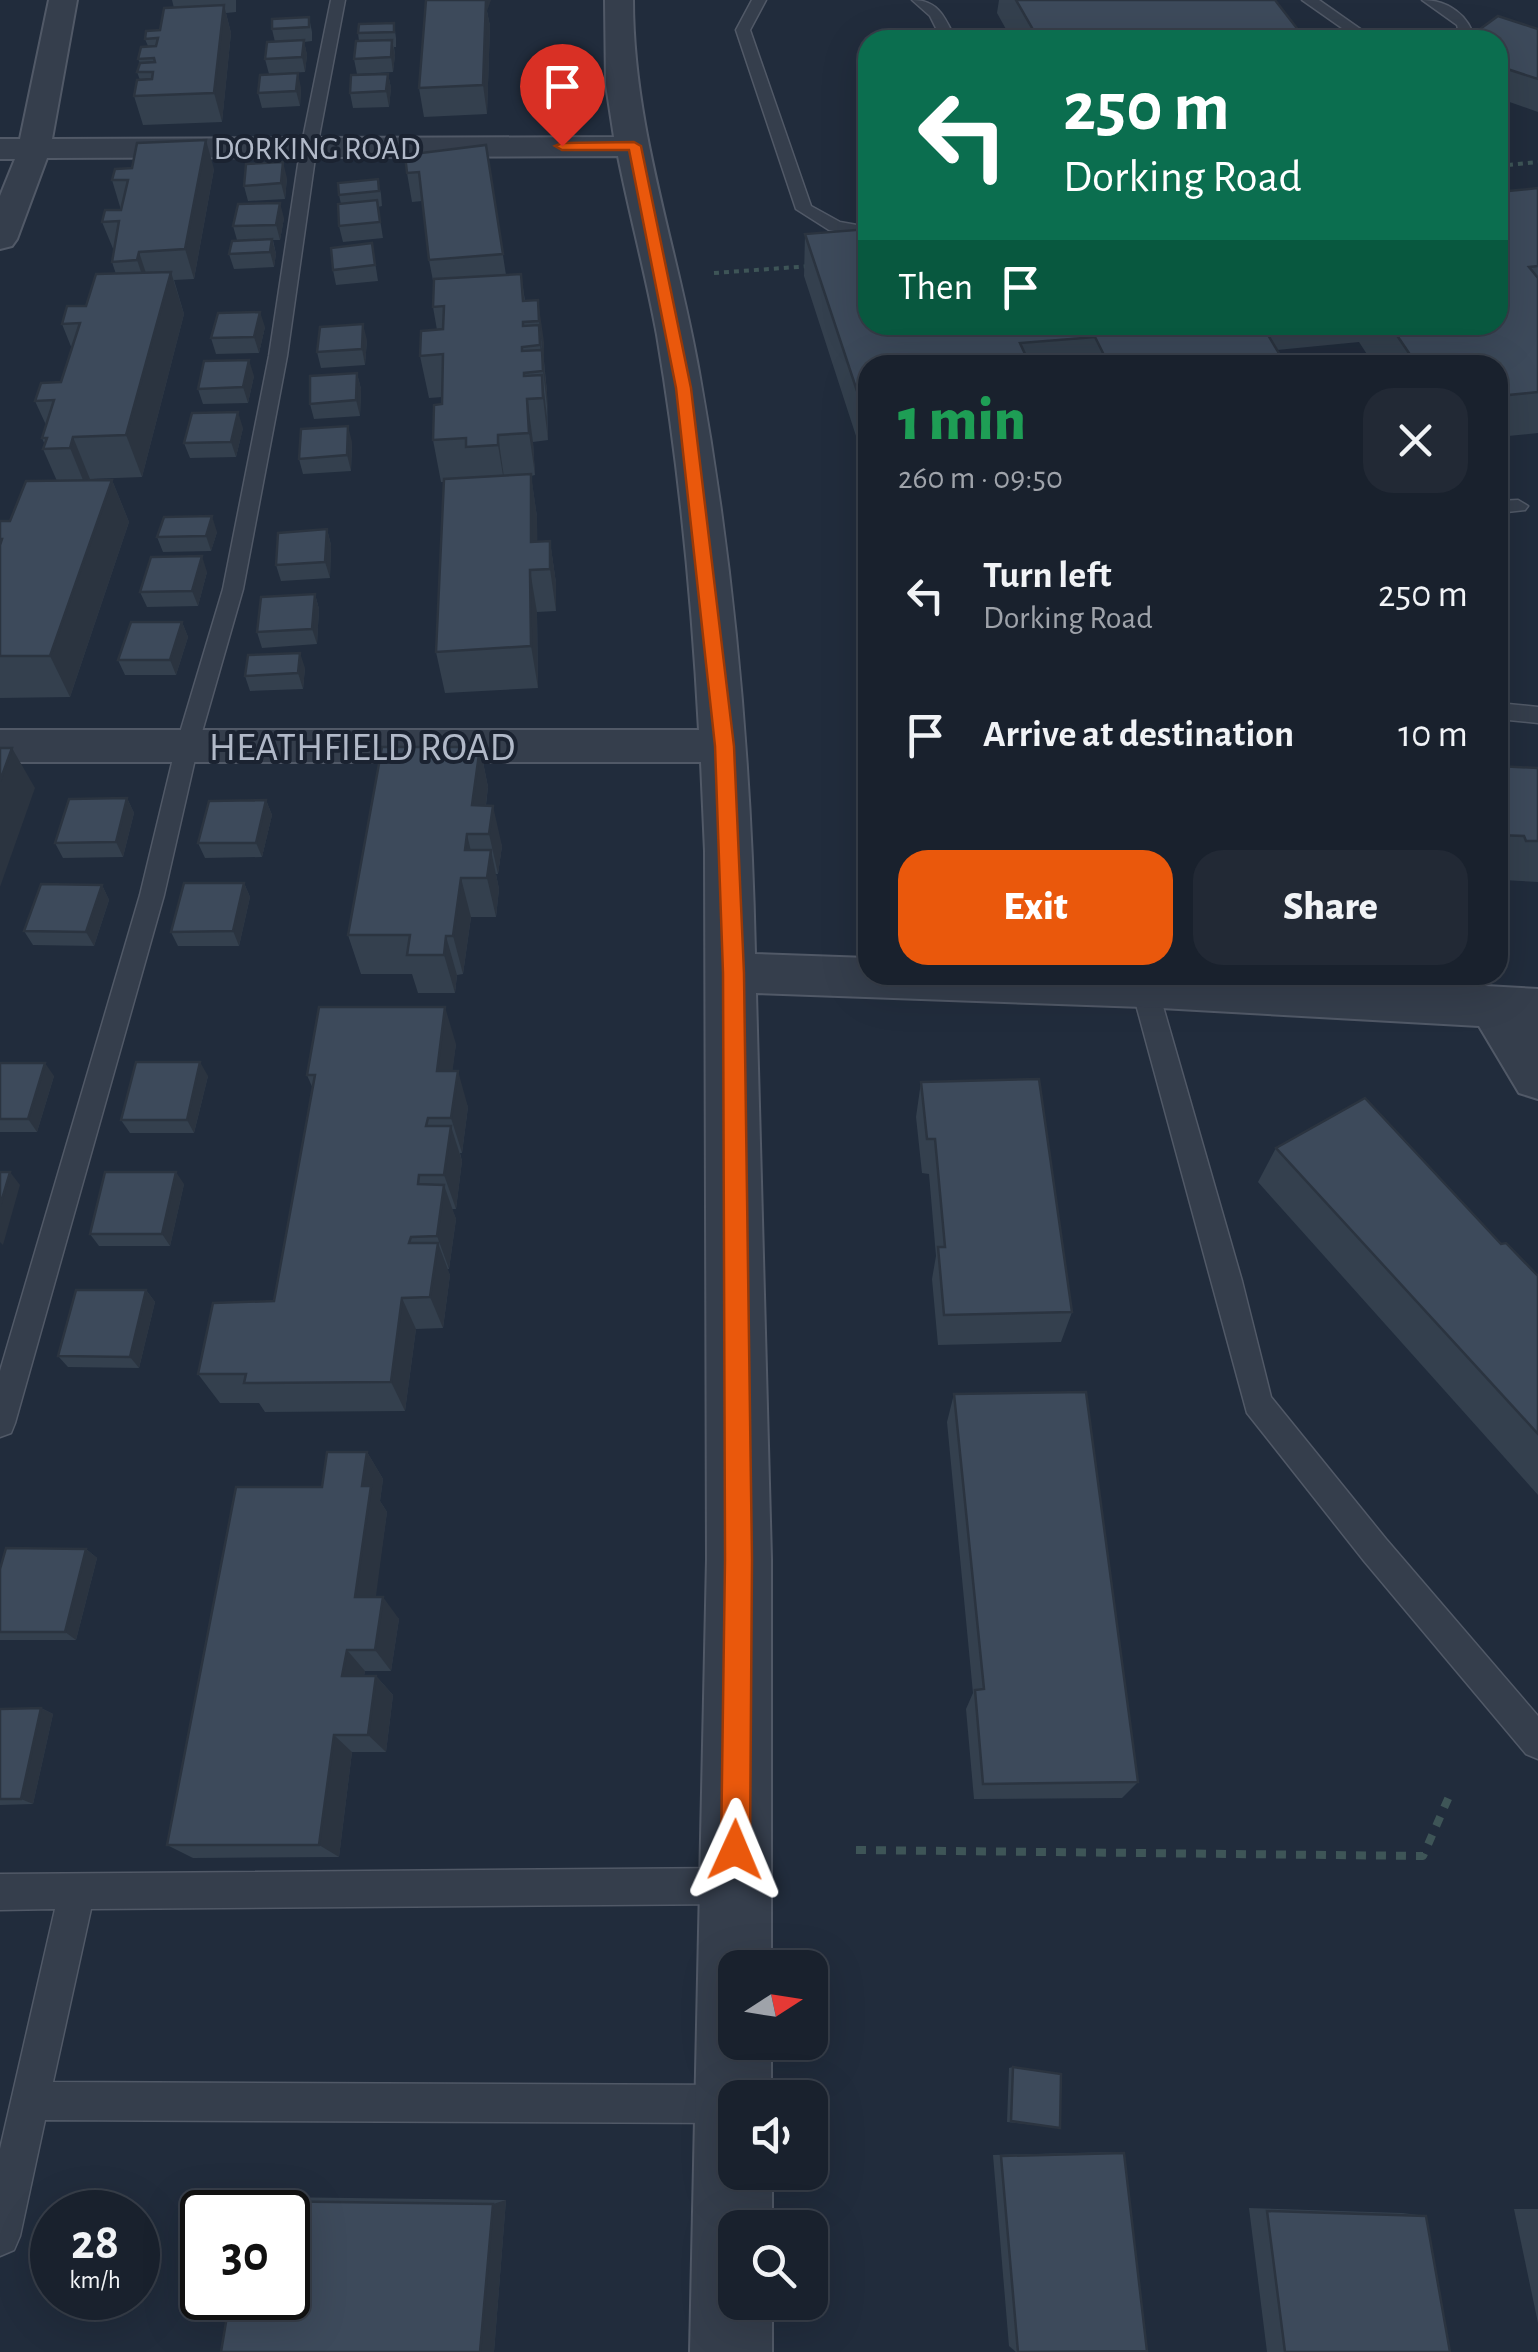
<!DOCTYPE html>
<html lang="en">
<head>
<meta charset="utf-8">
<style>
	body { margin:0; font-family:"Alegreya Sans",sans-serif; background:#222935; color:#f1f3f6; height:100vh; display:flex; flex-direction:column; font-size:38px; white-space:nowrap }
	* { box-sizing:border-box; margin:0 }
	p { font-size:32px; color:#9fa3aa }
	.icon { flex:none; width:55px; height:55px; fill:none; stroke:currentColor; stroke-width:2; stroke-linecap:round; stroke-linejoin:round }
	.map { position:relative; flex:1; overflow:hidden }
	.panel { position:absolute; left:858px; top:355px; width:650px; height:630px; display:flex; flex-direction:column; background:#19212d; border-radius:30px; box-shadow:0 10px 40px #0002,0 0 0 2px #373e49 }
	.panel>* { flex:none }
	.guide { position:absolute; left:858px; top:30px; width:650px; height:305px; border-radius:30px; box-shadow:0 10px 40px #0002,0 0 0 2px #373e49; background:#0b6e4f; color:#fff; overflow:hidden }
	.needle { width:65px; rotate:78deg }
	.controls { position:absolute; left:718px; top:1950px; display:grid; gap:20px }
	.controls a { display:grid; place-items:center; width:110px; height:110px; border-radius:20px; background:#19212d; box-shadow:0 10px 40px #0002,0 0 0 2px #373e49; font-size:50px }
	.speed { position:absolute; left:30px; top:2190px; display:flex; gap:20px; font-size:50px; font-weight:700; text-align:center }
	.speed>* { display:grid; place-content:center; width:130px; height:130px; border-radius:50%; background:#19212d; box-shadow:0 10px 40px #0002,0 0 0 2px #373e49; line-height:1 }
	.speed small { font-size:25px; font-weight:400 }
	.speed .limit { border:5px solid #111; border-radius:15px; background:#fff; color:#111 }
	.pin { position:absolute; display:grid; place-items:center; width:85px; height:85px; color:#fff; margin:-102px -42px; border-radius:50% 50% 50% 0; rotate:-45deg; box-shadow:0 0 10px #0007 }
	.pin .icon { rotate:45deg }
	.me { position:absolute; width:110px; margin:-55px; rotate:1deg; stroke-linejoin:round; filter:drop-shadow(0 0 8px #0008) }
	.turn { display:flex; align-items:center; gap:35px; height:210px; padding:0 40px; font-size:45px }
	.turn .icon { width:130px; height:130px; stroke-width:2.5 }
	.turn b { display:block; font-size:70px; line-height:85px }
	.then { display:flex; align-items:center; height:95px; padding:0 40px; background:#0003; gap:20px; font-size:38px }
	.round { display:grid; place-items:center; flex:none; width:105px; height:105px; border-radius:30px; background:#222935 }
	.summary { display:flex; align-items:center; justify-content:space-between; height:170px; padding:0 40px }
	h1 { font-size:60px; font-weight:800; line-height:75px; color:#1e9e55 }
	.cta { display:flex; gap:20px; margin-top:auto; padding:20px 40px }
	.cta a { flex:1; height:115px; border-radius:30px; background:#ea580c; color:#fff; font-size:40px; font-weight:800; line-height:115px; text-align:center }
	.cta a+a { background:#222935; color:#f1f3f6 }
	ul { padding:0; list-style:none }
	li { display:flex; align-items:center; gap:30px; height:140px; padding:0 40px }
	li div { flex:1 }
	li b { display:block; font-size:38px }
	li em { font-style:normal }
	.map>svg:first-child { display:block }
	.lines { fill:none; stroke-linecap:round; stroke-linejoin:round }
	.service-casing { stroke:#515967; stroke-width:3 }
	.minor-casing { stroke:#515967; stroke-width:4 }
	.path-far1 { stroke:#3e5557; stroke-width:4; stroke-dasharray:5 5; stroke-linecap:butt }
	.path { stroke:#3e5557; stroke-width:8; stroke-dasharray:10 10; stroke-linecap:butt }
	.service { fill:#353e4c; fill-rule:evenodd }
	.minor { fill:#353e4c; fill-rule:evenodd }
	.wall { fill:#34404e }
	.shaded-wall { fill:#2b3440 }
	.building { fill:#3d4a5b; stroke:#2b3440; stroke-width:2.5 }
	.route { fill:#ea580c; stroke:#983908; stroke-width:2.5 }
	.labels { text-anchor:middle; stroke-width:8; stroke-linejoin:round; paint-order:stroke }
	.far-street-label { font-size:32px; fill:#b1b9c8; stroke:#1b2331 }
	.street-label { font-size:40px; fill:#b1b9c8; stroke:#1b2331 }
</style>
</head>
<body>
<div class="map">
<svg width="1538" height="2352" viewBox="0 0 1538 2352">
	<rect width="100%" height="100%" fill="#212c3c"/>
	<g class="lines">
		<g class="service-casing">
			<g id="service">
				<path d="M331 0H345L315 158 287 356 243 589 198 746 164 895 15 1423 11 1433 0 1437V1371L140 895 176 746 223 589 269 356 299 158Z"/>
				<path d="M752 0H766L750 30 811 206 840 222 868 227V237L829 230 796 209 736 30Z"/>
				<path d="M912 0C939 0 945 18 956 40H942L930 16Z"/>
				<path d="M1302 0H1319L1376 40H1359Z"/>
				<path d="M1422 0C1448 0 1469 15 1475 40H1461L1457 25Z"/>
				<path d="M1518 500 1528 506 1525 510 1498 513V501Z"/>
				<path d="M1498 703 1538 707V723L1498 719Z"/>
				<path d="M1128 975H1154L1242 1281 1271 1397 1386 1539 1538 1716V1759L1526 1754 1364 1561 1247 1413Z"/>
				<path d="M735 1868 748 1873 753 1886 748 1899 735 1904 91 1909 53 2082 731 2085 744 2091 747 2098H735V2121L731 2123 45 2120 20 2236 14 2250 0 2256V2149L55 1909 0 1910V1874Z"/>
			</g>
		</g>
		<g class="minor-casing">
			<path id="minor" d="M49 0H77L52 139 614 137 606 85 605 0H633C633 128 677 246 699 372 734 565 751 759 755 954L868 958V975H1287L1538 989V1099L1519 1093 1479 1026 1143 1007 756 993 771 1559V1968H735V2042H771V2098H735V2172H772V2228H735V2302H772V2352H690L707 1559 705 851 701 762H0V730H699C692 598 679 465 657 335 646 275 630 216 618 156L47 158 17 239 12 246 0 249V196L15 159H0V139H20Z"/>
		</g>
		<g class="path-far1">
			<path d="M1498 166 1538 162"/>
			<path d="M714 273 811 266"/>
		</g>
		<path class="path" d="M856 1850 1423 1856 1451 1792"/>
		<use href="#service" class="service"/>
		<use href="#minor" class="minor"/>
	</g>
	<g class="wall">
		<path d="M172 0H236V12L226 13 231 33 222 122 143 125 134 96 140 80 137 72 140 63 138 59 148 46 145 39 160 30 174 8Z"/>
		<path d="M999 0H1016L1306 40H1012L997 13Z"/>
		<path d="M487 11 490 26 487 114 424 117 419 88Z"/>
		<path d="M309 17 312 32V41L304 42 307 55 305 72 269 74 265 59 275 42 272 29Z"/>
		<path d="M394 23 396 38V47H394L395 55 393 72 357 74 354 59 359 41 358 33Z"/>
		<path d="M1538 29V112L1498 98V40Z"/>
		<path d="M388 74 391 88 389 107 353 108 350 93Z"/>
		<path d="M301 88 300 106 262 108 258 93Z"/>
		<path d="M486 145 506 275 521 274 525 301 538 300 547 392 548 440 533 442 535 475 531 476 537 517V542L550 541 556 583V611L537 612 538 688 445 693 436 652 444 482H441L433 440 442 404V397L429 398 420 356 437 330 433 307 434 286 429 260 422 201 412 202 407 173Z"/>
		<path d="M214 169 194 279 174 280 184 314 142 477 90 479V480H112L129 522 70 697 0 698V521H10L57 481 43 449 45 445 42 438 46 425 35 401 61 382 72 349 62 324 86 306 116 274 112 262 114 251 102 222 121 210 112 180Z"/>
		<path d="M287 178 285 199 248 201 244 186Z"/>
		<path d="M378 179 381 194 382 206 378 207 383 238 343 242 339 226 341 204 339 195Z"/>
		<path d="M1538 188V433L1498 437V365H1374L1359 342 1277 350 1286 365H868V435L856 436 804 276 805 234 868 325H1498Z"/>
		<path d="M284 218 280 240H273L276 254 274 267 234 269 229 254 237 240 233 226Z"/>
		<path d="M372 243 378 281 336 285 333 270Z"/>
		<path d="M265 327 259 353 216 354 211 338Z"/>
		<path d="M367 340 365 365 321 368 317 352Z"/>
		<path d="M357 373 361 389 360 416 314 419 310 404Z"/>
		<path d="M254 376 248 403 203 404 198 389Z"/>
		<path d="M243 428 236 457 190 458 184 443Z"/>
		<path d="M352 442 351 471 303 474 299 459Z"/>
		<path d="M327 529 331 545 330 578 281 581 276 565Z"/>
		<path d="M217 532 211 551 163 552 157 537Z"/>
		<path d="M207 572 198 606 147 607 140 592Z"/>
		<path d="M315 594 319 609 317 644 262 648 257 632Z"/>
		<path d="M182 622 188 637 176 675H125L118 660Z"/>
		<path d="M305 668 303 689 250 691 245 676Z"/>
		<path d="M480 747 488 787 486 805 502 846 498 874H496L499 889 496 917H471L463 974 457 975 455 993H418L412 974H361L348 935Z"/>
		<path d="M1498 766 1538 768V882L1503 880 1501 876H1498Z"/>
		<path d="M127 798 134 813 123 857 63 858 55 843Z"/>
		<path d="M266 800 272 815 262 857 205 858 198 843Z"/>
		<path d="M244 883 250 897 239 946H178L171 932Z"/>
		<path d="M102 885 109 900 94 946 33 945 24 931Z"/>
		<path d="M456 1044 452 1071 468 1107 462 1153H460L462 1161 456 1209H452L456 1219 449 1269H447L450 1275 443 1328 416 1329 405 1411 265 1412 259 1403H220L198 1374 274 1301 313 1089 307 1075Z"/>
		<path d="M0 1063 54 1076 37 1132H0Z"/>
		<path d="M208 1076 194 1133H130L121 1120Z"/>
		<path d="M921 1082 1072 1312 1061 1342 938 1345 932 1279 936 1256 929 1174 922 1173 916 1117Z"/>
		<path d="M1276 1148 1501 1244 1538 1276V1495L1258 1182Z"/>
		<path d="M184 1184 170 1246H99L90 1234Z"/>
		<path d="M146 1290 155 1302 139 1368 68 1367 58 1356Z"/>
		<path d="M954 1394 1138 1782 1122 1798 974 1799 966 1709 973 1693 947 1422Z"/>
		<path d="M367 1452 383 1479 380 1501 387 1512 375 1597 399 1619 391 1671H365L364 1676H376L393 1695 386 1752H352L339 1857 193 1858 167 1845 322 1487Z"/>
		<path d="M86 1549 97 1558 76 1640H0V1569Z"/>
		<path d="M41 1708 53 1714 33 1804 0 1805V1709Z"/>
		<path d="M1013 2067 1060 2128 1007 2122 1009 2068Z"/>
		<path d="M1112 2152 1124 2153 1102 2352H1016L1009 2346 993 2155Z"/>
		<path d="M272 2197 506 2200 494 2352H221L246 2201Z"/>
		<path d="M1249 2208 1402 2213 1426 2216 1450 2352H1267Z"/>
		<path d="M1514 2209H1538V2323Z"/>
	</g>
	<g class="shaded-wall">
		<path d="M485 0H491L487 11 490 26 487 114 483 85Z"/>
		<path d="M224 5 231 33 222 122 214 93Z"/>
		<path d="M304 40 307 55 305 72 302 57Z"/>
		<path d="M392 40 395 55 393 72 391 57Z"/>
		<path d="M298 73 301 88 300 106 296 91Z"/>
		<path d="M388 74 391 88 389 107 386 91Z"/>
		<path d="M206 140 214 169 194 279 185 249Z"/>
		<path d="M283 162 287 178 285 199 281 183Z"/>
		<path d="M280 203 284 218 280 240 276 225Z"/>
		<path d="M272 239 276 254 274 267 270 252Z"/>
		<path d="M139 252 149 282 147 290 137 260Z"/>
		<path d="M171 272 184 314 142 477 126 435Z"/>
		<path d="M538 300 544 342V363L539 321Z"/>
		<path d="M260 312 265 327 259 353 254 337Z"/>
		<path d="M363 324 367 340 365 365 362 349Z"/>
		<path d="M539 325 547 392 548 414 540 345Z"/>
		<path d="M249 360 254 376 248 403 243 387Z"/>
		<path d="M357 373 361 389 360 416 356 400Z"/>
		<path d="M524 373 533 442 535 475 529 433Z"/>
		<path d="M542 375 547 417 548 440 543 398Z"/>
		<path d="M238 412 243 428 236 457 231 442Z"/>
		<path d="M348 426 352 442 351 471 347 455Z"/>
		<path d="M498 435 504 477 505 488 498 445Z"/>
		<path d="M73 437 90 479 87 490 70 448Z"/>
		<path d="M531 474 537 517 538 569 531 542Z"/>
		<path d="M112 480 129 522 70 697 50 656Z"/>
		<path d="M212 516 217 532 211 551 206 536Z"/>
		<path d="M327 529 331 545 330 578 325 562Z"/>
		<path d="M550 541 556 583V611L550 569Z"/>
		<path d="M202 556 207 572 198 606 192 591Z"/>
		<path d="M530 570 537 612 538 688 531 646Z"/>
		<path d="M315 594 319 609 317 644 312 629Z"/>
		<path d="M182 622 188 637 176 675 170 660Z"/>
		<path d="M300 653 305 668 303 689 298 673Z"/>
		<path d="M480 747 488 787 482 834 472 805Z"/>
		<path d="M12 748 35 788 0 887V781Z"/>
		<path d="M127 798 134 813 123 857 116 842Z"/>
		<path d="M266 800 272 815 262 857 256 843Z"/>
		<path d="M493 806 502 846 498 874 489 834Z"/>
		<path d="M467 834 476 873 465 850Z"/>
		<path d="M491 850 499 889 496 917 487 878Z"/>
		<path d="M461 878 471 917 463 974 453 936Z"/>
		<path d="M244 883 250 897 239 946 233 931Z"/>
		<path d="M102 885 109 900 94 946 86 932Z"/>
		<path d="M446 936 457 975 455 993 444 955Z"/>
		<path d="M445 1007 456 1044 448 1107 437 1071Z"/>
		<path d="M200 1062 208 1076 194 1133 187 1120Z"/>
		<path d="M45 1063 54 1076 37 1132 28 1119Z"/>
		<path d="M458 1071 468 1107 462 1153 451 1118Z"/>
		<path d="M451 1126 462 1161 456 1209 444 1175Z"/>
		<path d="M10 1172 20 1185 3 1245 0 1242V1206Z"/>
		<path d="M176 1172 184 1184 170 1246 162 1234Z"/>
		<path d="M444 1185 456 1219 449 1269 437 1236Z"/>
		<path d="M438 1243 450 1275 443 1328 430 1297Z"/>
		<path d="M146 1290 155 1302 139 1368 130 1357Z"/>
		<path d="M402 1298 416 1329 405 1411 391 1382Z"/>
		<path d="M367 1452 383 1479 380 1501 387 1512 373 1619 355 1597 362 1486Z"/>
		<path d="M86 1549 97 1558 76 1640 65 1632Z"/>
		<path d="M383 1597 399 1619 391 1671 375 1650Z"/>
		<path d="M347 1650 365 1671 360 1695 342 1676Z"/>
		<path d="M376 1676 393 1695 386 1752 368 1735Z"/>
		<path d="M41 1708 53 1714 33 1804 21 1799Z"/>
		<path d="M334 1735 352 1752 339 1857 319 1845Z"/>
		<path d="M506 2200 494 2352H480L493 2204Z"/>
	</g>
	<g class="building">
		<path d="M426 0H486L483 85 419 88Z"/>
		<path d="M1016 0H1275L1306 40H1039Z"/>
		<path d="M224 5 214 93 134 96 137 80 152 79 153 72H137L140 63 155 62 154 58 138 59 141 47 156 46 158 38 145 39 146 31 160 30 164 8Z"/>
		<path d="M1498 16 1538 29V79L1498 66V40H1465Z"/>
		<path d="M309 17V27L272 29V19Z"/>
		<path d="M394 23V32L358 33 359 24Z"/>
		<path d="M304 40 302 57 265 59 267 42Z"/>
		<path d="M392 40 391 57 354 59 356 41Z"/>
		<path d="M298 73 296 91 258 93 260 75Z"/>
		<path d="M388 74 386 91 350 93 351 75Z"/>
		<path d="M206 140 185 249 139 252 137 260 112 262 119 221 102 222 105 210H121L128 180H112L115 169 132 168 137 143Z"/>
		<path d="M486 145 503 254 429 260 419 172 407 173 405 155Z"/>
		<path d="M283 162 281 183 244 186 246 164Z"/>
		<path d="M378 179 379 191 339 195 338 183Z"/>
		<path d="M1538 188V266L1529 267 1538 278V392L1498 396V365H1417L1390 325H1498V192Z"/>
		<path d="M377 200 380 222 339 226 338 204Z"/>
		<path d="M280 203 276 225 233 226 238 204Z"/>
		<path d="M868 229V325H1262L1286 365H1109L1095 337 1020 343 1030 365H868V393L858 394 805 234Z"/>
		<path d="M272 239 270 252 229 254 232 241Z"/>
		<path d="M372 243 375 265 333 270 331 248Z"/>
		<path d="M171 272 126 435 73 437 70 448 43 449 47 438H42L54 400 35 401 41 383 61 382 80 323 62 324 67 306H86L96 274Z"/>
		<path d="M521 274 523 301 538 300 539 321 523 322V326L539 325 540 345 522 347V351L542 350 543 371 524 373V376L542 375 543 398 527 399 529 433 498 435V445L466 447V438L433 440 434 405 442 404 443 354 420 356 421 331 443 329 444 306 433 307 434 279Z"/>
		<path d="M260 312 254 337 211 338 218 313Z"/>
		<path d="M363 324 362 349 317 352 320 327Z"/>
		<path d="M249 360 243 387 198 389 204 361Z"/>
		<path d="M357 373 356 400 310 404V376Z"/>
		<path d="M238 412 231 442 184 443 192 413Z"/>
		<path d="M348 426 347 455 299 459 301 429Z"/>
		<path d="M531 474V542L550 541V569L530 570 531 646 436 652 444 479Z"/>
		<path d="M112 480 50 656H0V545L2 539H0V521H10L26 481Z"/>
		<path d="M212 516 206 536 157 537 164 517Z"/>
		<path d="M327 529 325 562 276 565 278 533Z"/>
		<path d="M202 556 192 591 140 592 151 557Z"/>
		<path d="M315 594 312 629 257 632 261 597Z"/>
		<path d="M131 622H182L170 660H118Z"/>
		<path d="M300 653 298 673 245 676 248 655Z"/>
		<path d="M382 747H480L472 805 493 806 489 834H467L465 850H491L487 878H461L453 936H446L444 955H407L410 935H348Z"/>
		<path d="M0 748H12L0 781Z"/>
		<path d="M1498 766 1538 768V841H1526L1524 836 1498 835Z"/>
		<path d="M127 798 116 842 55 843 69 799Z"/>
		<path d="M266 800 256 843H198L209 801Z"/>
		<path d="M184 883H244L233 931 171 932Z"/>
		<path d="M41 884 102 885 86 932 24 931Z"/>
		<path d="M319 1007H445L437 1071H458L451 1118H428L426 1126H451L444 1175H419L418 1184 444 1185 437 1236 411 1237 409 1243H438L430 1297 402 1298 391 1382 244 1383 246 1374H198L213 1303 274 1301 315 1075H307Z"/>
		<path d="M136 1062H200L187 1120H121Z"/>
		<path d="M0 1063H45L28 1119H0Z"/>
		<path d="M1039 1079 1072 1312 944 1315 938 1247H945L935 1139H927L921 1082Z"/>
		<path d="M1365 1098 1501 1244 1506 1243 1538 1276V1434L1276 1148Z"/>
		<path d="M0 1172H10L0 1206Z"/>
		<path d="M105 1172H176L162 1234H90Z"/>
		<path d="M76 1290H146L130 1357 58 1356Z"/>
		<path d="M1086 1392 1138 1782 983 1784 975 1690 984 1689 954 1394Z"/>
		<path d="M327 1452H367L362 1486H371L355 1597H383L375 1650H347L342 1676H376L368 1735H334L319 1845H167L236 1487H322Z"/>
		<path d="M6 1548 86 1549 65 1632H0V1569Z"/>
		<path d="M41 1708 21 1799H0V1709Z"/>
		<path d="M1013 2067 1061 2074 1060 2128 1011 2121Z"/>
		<path d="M1124 2153 1147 2351 1018 2352 1001 2156Z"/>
		<path d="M246 2201 493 2204 480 2352H221L230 2298H288V2212H244Z"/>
		<path d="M1267 2211 1426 2216 1450 2352H1285Z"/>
	</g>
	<path class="route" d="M634 142 641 146 691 388 734 746 744 973 752 1559 750 1850 746 1860 735 1864 725 1860 721 1850 725 1559 723 973 715 746 676 388 629 150H562L555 146 562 143Z"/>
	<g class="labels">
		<g class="far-street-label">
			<text x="317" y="159">DORKING ROAD</text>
		</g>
		<g class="street-label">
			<text x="362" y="760">HEATHFIELD ROAD</text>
		</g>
	</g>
</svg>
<div class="controls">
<a><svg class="needle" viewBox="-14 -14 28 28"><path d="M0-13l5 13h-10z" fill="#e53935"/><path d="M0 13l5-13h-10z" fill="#9fa3aa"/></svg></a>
<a><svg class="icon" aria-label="sound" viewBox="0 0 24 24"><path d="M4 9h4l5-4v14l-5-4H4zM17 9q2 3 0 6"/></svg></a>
<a><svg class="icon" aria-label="search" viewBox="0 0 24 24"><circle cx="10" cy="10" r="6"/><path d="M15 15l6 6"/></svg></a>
</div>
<div class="speed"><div>28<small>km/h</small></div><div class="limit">30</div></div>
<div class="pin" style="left:562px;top:146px;background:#d93025"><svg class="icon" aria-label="arrive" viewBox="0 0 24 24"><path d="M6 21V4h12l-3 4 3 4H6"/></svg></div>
<svg class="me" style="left:735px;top:1850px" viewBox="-20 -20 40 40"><path d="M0-17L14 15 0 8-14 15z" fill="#ea580c" stroke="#fff" stroke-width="4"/></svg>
<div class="guide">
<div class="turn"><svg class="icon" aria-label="left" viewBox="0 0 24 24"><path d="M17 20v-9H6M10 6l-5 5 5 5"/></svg><div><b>250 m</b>Dorking Road</div></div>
<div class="then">Then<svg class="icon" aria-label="arrive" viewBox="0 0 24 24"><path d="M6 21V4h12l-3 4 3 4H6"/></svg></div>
</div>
<section class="panel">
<div class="summary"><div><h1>1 min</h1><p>260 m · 09:50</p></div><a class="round"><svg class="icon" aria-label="close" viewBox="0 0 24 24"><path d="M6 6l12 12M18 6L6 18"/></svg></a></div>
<ul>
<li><svg class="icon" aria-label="left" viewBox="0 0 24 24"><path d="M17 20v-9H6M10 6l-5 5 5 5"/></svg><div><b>Turn left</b><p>Dorking Road</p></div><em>250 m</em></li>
<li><svg class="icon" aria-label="arrive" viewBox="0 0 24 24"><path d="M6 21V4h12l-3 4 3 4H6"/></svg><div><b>Arrive at destination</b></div><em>10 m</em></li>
</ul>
<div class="cta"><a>Exit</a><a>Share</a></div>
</section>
</div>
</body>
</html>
